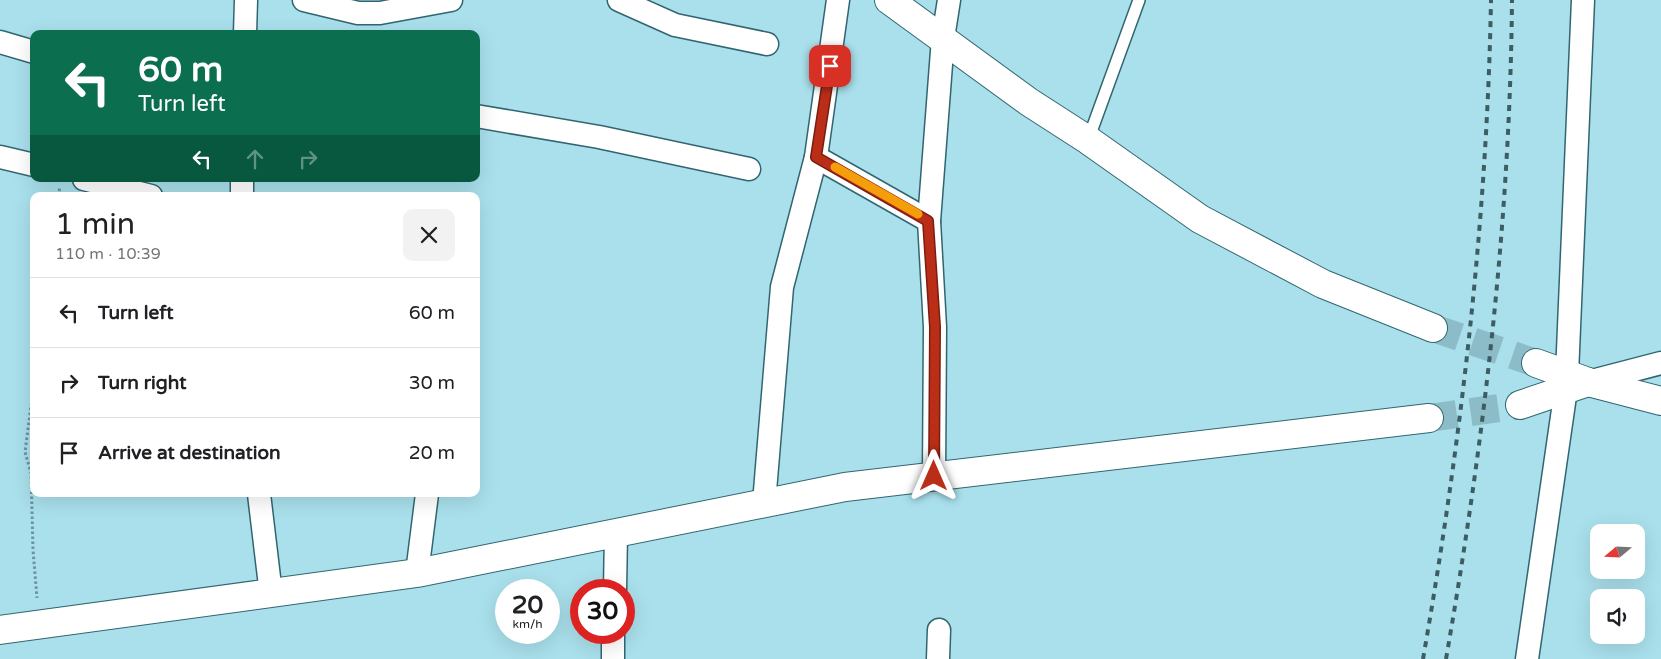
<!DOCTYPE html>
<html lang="en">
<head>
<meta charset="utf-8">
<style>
	body { margin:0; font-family:"Varela Round",sans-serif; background:#f2f2f2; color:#202124; height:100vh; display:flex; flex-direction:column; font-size:19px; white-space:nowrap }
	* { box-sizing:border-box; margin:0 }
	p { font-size:16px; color:#757577 }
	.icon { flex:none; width:28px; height:28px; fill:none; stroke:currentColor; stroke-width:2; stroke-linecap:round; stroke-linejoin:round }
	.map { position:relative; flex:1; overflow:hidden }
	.sheet { position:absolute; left:30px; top:192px; width:450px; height:305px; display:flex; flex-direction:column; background:#fff; border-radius:10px; box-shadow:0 5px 20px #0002 }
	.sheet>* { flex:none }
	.banner { position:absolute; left:30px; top:30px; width:450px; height:152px; border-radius:10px; box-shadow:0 5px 20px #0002; background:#0b6e4f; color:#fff; overflow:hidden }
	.needle { width:32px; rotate:251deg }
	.fabs { position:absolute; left:1590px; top:524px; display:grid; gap:10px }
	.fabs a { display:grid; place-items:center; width:55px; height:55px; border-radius:10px; background:#fff; box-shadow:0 5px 20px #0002; font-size:25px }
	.speed { position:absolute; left:495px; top:579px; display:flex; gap:10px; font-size:25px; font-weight:700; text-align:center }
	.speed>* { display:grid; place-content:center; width:65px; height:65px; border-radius:50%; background:#fff; box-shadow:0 5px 20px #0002; line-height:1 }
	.speed small { font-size:12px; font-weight:400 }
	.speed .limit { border:8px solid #d22; background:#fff; color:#111 }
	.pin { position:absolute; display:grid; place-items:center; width:42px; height:42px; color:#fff; margin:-21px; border-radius:10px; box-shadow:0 2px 8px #0006 }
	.me { position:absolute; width:55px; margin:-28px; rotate:0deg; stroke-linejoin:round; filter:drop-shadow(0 0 4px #0008) }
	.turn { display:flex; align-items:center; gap:18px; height:105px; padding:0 25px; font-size:22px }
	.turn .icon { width:65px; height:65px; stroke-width:2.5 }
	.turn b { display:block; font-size:35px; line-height:42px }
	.lanes { display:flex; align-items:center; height:48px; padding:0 25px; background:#0003; justify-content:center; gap:25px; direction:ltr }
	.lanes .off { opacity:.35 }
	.round { display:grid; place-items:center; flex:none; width:52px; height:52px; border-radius:10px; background:#f2f2f2 }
	.head { display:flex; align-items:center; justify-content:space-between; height:85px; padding:0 25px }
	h1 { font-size:30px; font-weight:600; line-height:38px }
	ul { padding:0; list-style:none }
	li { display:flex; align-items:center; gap:15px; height:70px; padding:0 25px; border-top:1px solid #e0e0e0 }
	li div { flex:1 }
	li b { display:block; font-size:19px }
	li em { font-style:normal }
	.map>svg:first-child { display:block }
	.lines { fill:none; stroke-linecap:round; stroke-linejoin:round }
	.secondary-tunnel { stroke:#8cbcc7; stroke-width:28; stroke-dasharray:28 14; stroke-linecap:butt }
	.primary-tunnel { stroke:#8cbcc7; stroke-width:28; stroke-dasharray:28 14; stroke-linecap:butt }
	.lane-casing { stroke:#316670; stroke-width:14 }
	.street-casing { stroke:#316670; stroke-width:25 }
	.secondary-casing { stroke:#316670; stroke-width:30 }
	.primary-casing { stroke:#316670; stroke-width:30 }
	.path { stroke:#6b949d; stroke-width:3; stroke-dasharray:2.5 2.5; stroke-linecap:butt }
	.lane { stroke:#fff; stroke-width:11 }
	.street { stroke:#fff; stroke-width:22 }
	.secondary { stroke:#fff; stroke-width:28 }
	.primary { stroke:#fff; stroke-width:28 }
	.rail { stroke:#3e5d63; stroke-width:4; stroke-dasharray:6 6; stroke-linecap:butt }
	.route-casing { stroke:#791e10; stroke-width:12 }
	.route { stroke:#ba2e18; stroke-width:9 }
	.slow { stroke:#f59e0b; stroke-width:9 }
</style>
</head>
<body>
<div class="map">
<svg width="1661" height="659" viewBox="0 0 1661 659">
	<rect width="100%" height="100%" fill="#a9e0ec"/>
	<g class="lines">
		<path class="secondary-tunnel" d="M1429 418 1520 405"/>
		<path class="primary-tunnel" d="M1433 328 1536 363"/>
		<g class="lane-casing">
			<path id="lane" d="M1088 140 1139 0"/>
		</g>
		<g class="street-casing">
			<g id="street">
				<path d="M304 0 358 13H380L451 0"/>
				<path d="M619 0 675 25 767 44"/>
				<path d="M245 34 246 0"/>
				<path d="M0 42 34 52"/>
				<path d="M476 116 599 137 749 169"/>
				<path d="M0 157 34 165"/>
				<path d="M816 157 929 221"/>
				<path d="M84 179 151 196"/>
				<path d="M242 179V196"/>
				<path d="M1567 374 1583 0"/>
				<path d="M1588 382 1661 363"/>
				<path d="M934 476 935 327 929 221 943 38 949 0"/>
				<path d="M259 494 271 594"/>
				<path d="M764 503 782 287 816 157 838 0"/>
				<path d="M417 573 427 494"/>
				<path d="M615 590 616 533"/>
				<path d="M613 659V632"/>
				<path d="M938 659 939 630"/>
				<path d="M1527 659 1566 389"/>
			</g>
		</g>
		<g class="secondary-casing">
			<g id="secondary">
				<path d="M1520 405 1588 382"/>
				<path d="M0 630 417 573 845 487 1429 418"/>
			</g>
		</g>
		<g class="primary-casing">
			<g id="primary">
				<path d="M889 0 1029 102 1088 140 1200 219 1323 284 1433 328"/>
				<path d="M1536 363 1588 382 1661 401"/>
			</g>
		</g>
		<g class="path">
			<path d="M58 196 60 187"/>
			<path d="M34 383 25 452 31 473 33 550 37 598"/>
		</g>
		<use href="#lane" class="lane"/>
		<use href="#street" class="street"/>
		<use href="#secondary" class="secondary"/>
		<use href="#primary" class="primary"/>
		<g class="rail">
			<path d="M1423 659C1461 441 1487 221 1491 0"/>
			<path d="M1446 659C1484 441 1510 221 1512 0"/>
		</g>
	</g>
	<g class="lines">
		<g class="route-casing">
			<path id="route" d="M830 66 816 157 928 221 935 327 934 476"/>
		</g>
		<use href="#route" class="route"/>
		<path class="slow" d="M835 167 918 214"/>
	</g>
</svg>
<div class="fabs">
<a><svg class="needle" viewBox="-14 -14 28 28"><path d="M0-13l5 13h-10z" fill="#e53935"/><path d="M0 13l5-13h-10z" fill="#757577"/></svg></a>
<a><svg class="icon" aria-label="sound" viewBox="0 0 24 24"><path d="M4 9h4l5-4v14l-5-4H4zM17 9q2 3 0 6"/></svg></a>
</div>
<div class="speed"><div>20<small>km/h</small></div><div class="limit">30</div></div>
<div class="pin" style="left:830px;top:66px;background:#d93025"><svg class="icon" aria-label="arrive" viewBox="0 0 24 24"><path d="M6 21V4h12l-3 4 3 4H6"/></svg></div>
<svg class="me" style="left:934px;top:476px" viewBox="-20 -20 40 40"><path d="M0-17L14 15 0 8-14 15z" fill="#ba2e18" stroke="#fff" stroke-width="4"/></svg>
<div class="banner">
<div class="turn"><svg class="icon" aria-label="left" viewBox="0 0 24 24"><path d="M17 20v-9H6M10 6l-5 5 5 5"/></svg><div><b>60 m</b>Turn left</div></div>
<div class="lanes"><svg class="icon" aria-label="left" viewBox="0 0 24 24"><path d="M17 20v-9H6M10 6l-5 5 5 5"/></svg><svg class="icon off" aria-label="ahead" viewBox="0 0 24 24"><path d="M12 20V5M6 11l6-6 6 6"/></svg><svg class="icon off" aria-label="right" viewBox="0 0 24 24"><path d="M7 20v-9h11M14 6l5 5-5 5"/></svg></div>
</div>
<section class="sheet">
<div class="head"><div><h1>1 min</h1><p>110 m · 10:39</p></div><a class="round"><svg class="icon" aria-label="close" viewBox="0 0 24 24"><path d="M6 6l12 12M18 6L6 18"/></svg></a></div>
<ul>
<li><svg class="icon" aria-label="left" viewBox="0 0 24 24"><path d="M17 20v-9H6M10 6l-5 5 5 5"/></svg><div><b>Turn left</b></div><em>60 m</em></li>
<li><svg class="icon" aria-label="right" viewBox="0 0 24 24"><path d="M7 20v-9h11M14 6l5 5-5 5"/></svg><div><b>Turn right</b></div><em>30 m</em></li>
<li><svg class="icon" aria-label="arrive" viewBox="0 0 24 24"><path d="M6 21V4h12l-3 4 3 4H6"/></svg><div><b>Arrive at destination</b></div><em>20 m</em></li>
</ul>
</section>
</div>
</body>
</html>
